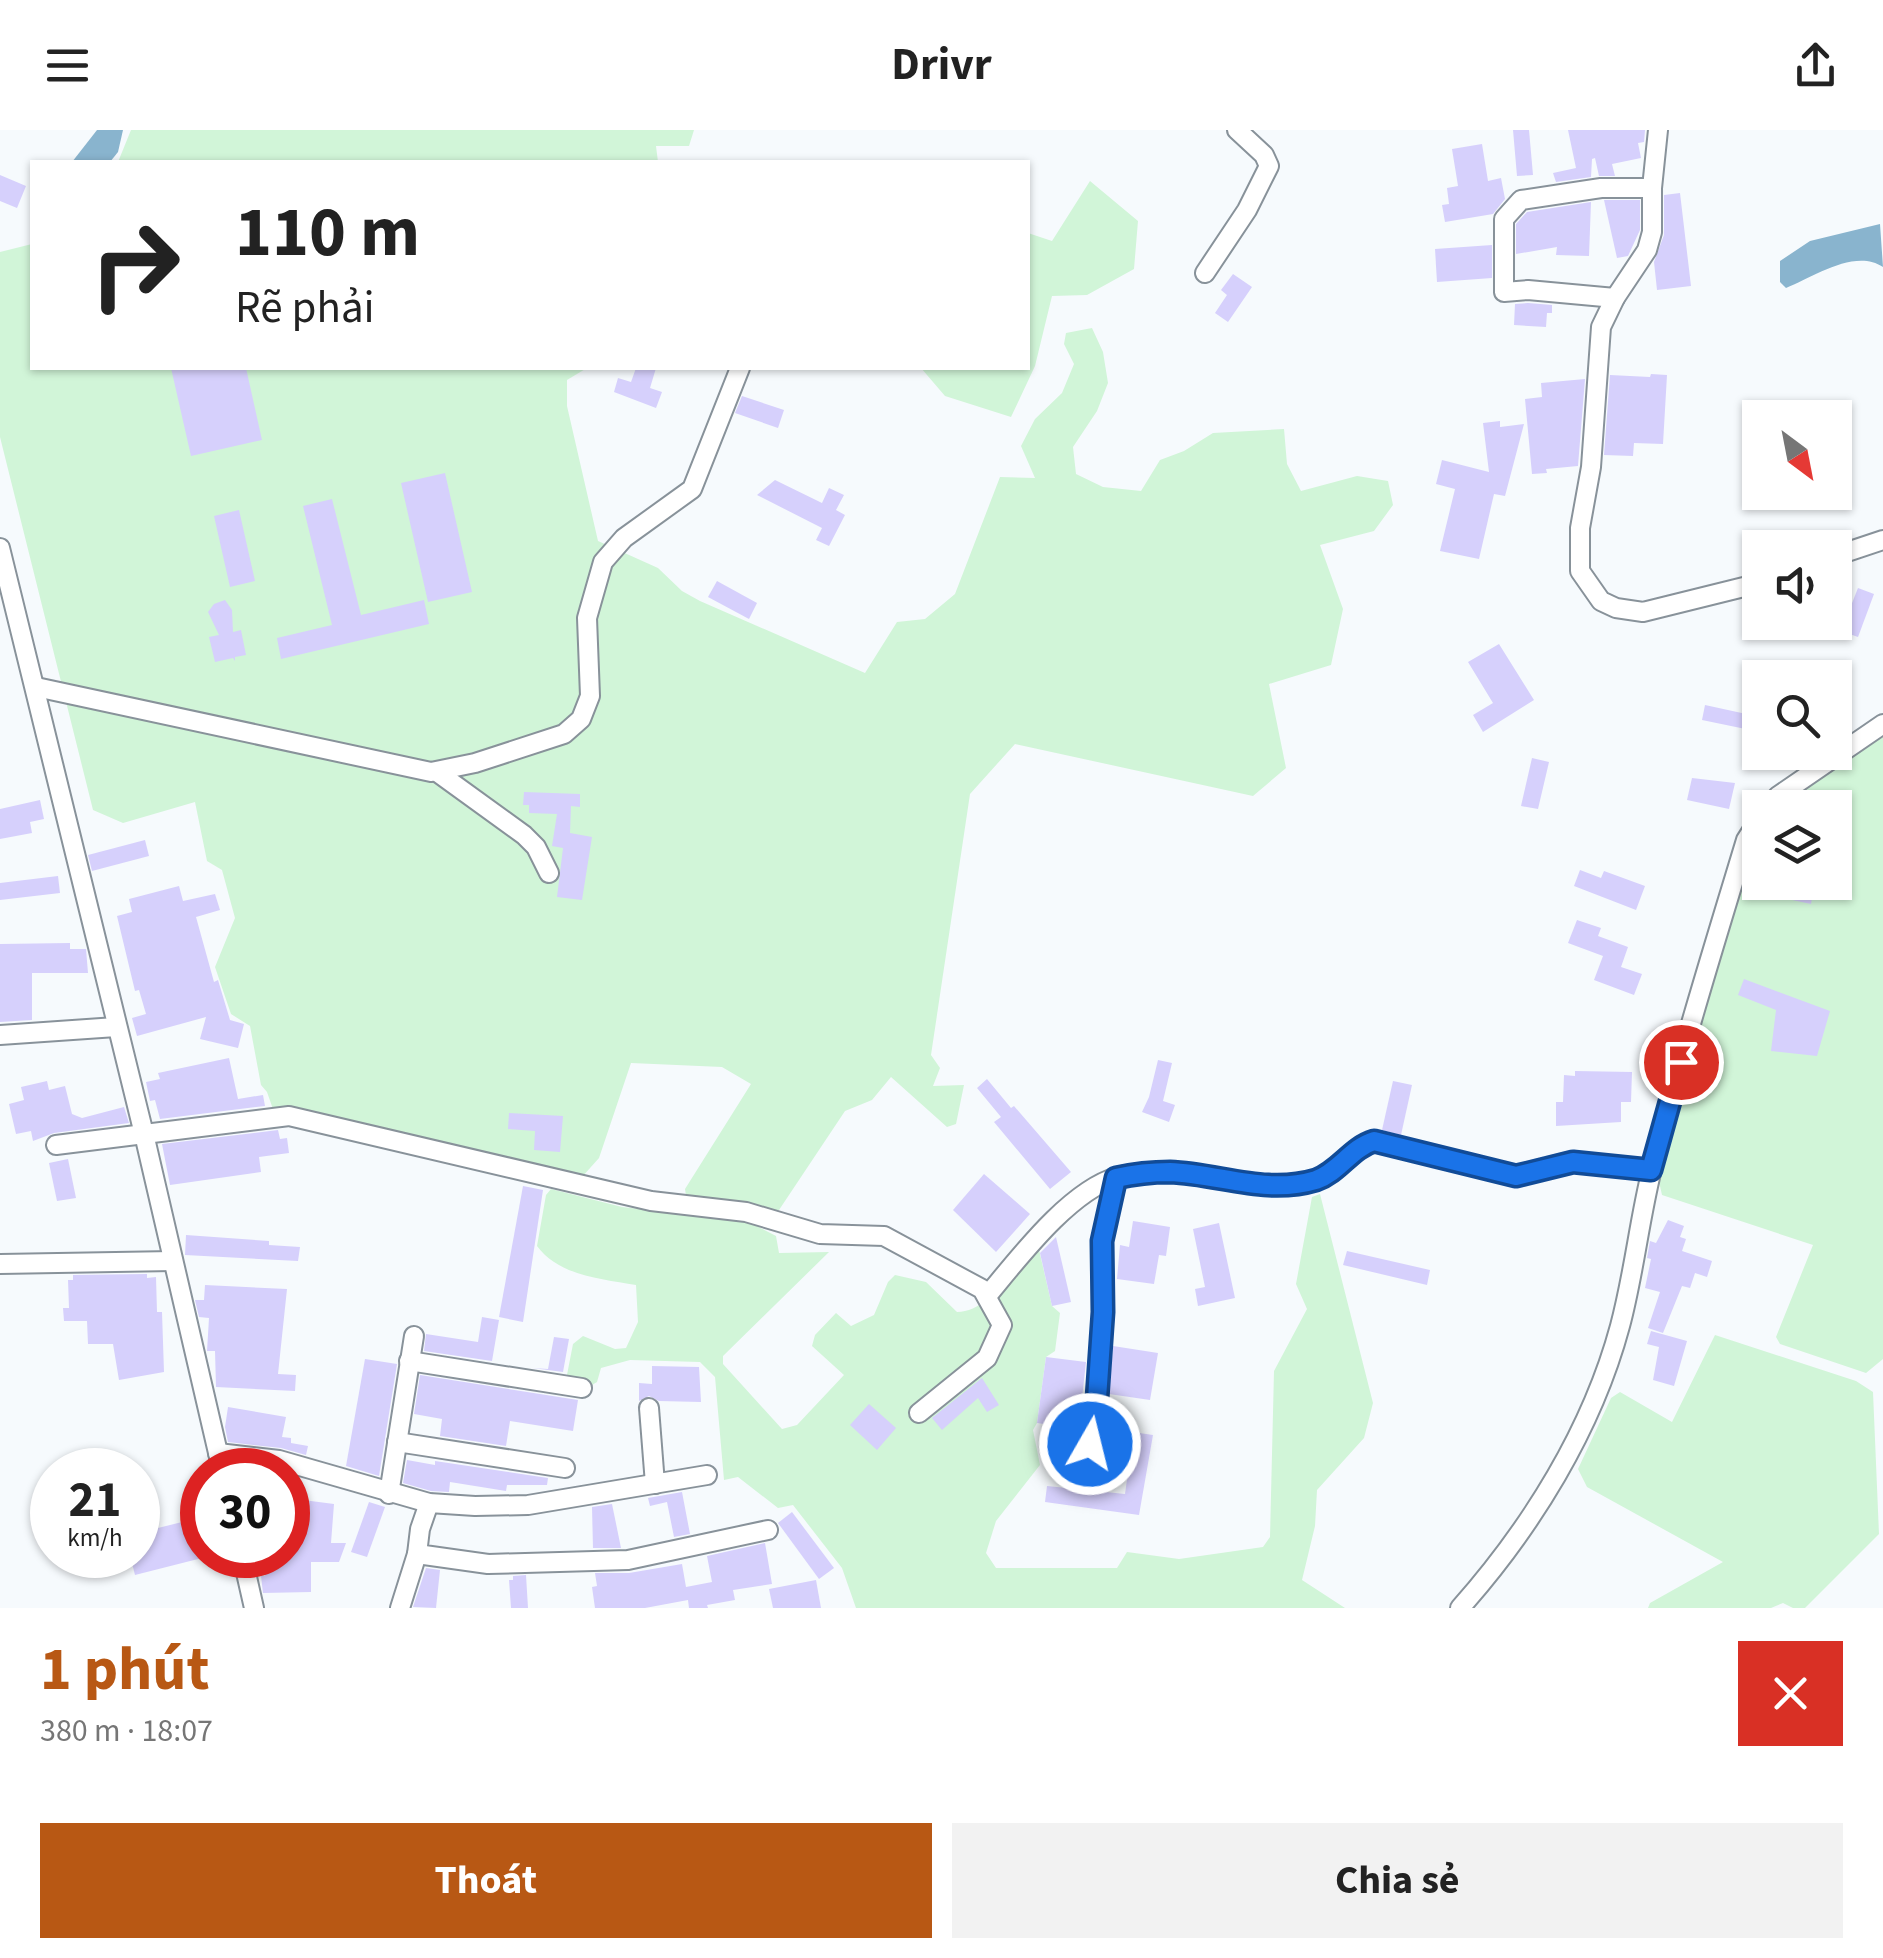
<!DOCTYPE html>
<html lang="vi">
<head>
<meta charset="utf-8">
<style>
	body { margin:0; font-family:"Source Sans 3",sans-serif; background:#f2f2f2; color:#222; height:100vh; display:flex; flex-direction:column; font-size:38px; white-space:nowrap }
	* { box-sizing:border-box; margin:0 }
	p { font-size:32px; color:#767676 }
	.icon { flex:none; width:55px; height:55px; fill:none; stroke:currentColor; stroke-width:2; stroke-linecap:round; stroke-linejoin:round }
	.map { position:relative; height:1478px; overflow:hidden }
	.panel { display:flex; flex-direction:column; background:#fff; flex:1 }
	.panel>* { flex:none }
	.top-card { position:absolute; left:30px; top:30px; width:1000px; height:210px; border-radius:0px; box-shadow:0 2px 8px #0004; background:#fff; color:#222; overflow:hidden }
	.needle { width:65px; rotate:148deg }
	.fabs { position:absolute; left:1742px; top:270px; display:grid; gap:20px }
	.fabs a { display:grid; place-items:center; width:110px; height:110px; border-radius:0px; background:#fff; box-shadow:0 2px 8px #0004; font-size:50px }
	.speed { position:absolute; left:30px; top:1318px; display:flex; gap:20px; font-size:50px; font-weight:700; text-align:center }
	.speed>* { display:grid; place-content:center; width:130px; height:130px; border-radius:50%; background:#fff; box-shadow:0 2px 8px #0004; line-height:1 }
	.speed small { font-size:25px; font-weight:400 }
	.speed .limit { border:15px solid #d22; background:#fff; color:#111 }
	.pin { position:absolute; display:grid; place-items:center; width:85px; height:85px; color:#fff; margin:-42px; border:5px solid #fff; border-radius:50%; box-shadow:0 2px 10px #0007 }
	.me { position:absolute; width:110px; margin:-55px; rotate:8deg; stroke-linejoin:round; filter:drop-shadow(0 0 8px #0008) }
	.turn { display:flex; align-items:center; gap:35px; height:210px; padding:0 40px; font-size:45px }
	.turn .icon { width:130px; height:130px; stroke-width:2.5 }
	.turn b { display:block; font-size:70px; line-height:85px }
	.round { display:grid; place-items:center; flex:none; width:105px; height:105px; border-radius:0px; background:#f2f2f2 }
	.head { display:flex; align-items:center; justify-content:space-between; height:170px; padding:0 40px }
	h1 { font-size:60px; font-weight:700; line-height:75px; color:#b85814 }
	.button { display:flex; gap:20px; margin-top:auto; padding:20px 40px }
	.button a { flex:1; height:115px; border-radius:0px; background:#b85814; color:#fff; font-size:40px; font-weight:700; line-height:115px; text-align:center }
	.button a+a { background:#f2f2f2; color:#222 }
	header { display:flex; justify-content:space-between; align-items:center; height:130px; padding:0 40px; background:#fff; font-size:45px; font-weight:700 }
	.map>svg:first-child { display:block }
	.green { fill:#d1f5d8 }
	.water { fill:#89b4ce }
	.building { fill:#d6d0fc }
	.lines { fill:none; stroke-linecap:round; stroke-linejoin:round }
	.street-casing { stroke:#88929a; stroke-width:22 }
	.street { stroke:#fff; stroke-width:18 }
	.route-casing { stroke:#114b97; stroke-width:25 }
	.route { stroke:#1a73e8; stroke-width:18 }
</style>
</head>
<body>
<header><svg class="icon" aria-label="menu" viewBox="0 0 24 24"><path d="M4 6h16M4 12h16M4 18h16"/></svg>Drivr<svg class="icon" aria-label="share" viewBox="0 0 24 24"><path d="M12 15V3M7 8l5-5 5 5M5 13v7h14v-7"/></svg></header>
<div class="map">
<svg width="1883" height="1478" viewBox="0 0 1883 1478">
	<rect width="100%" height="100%" fill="#f6fafd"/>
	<g class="green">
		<path d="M131 0H694L689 16H656L658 32H118Z"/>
		<path d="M1090 51 1138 91 1134 139 1087 165 1052 166 1035 236 1011 287 945 266 921 238H1028V103L1052 111Z"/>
		<path d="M32 114V238H587L567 250V276L598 411 658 438 682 461 700 471 865 543 897 492 925 489 955 464 1000 347 1035 348 1021 316 1035 289 1062 263 1074 234 1064 214 1066 203 1092 198 1103 222 1108 253 1097 281 1073 317 1076 344 1103 357 1141 361 1160 330 1184 321 1213 303 1284 299 1287 334 1301 361 1357 346 1388 351 1393 375 1374 401 1320 415 1343 479 1331 535 1269 554 1286 638 1253 666 1015 614 970 664 931 925 940 938 933 956 964 955 956 994 947 997 891 947 872 970 845 981 779 1080 768 1084 735 1070 687 1072 685 1059 751 954 722 937 631 933 599 1028 582 1047 274 982 267 962 261 955 250 896 231 884 215 837 235 788 222 740 207 731 195 672 123 693 93 680 0 307V122Z"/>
		<path d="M1883 601V1229L1866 1243 1780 1214 1776 1207 1813 1115 1662 1065 1657 1043 1741 742 1760 701V752H1835V678L1779 677 1789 666Z"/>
		<path d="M551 1059 622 1077 747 1091 776 1106 779 1123 829 1122 723 1226V1234L782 1299 797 1295 844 1245 812 1216 815 1205 836 1183 851 1196 874 1185 888 1152 895 1145 926 1152 957 1182C990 1182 1017 1134 1037 1111L1052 1176 1060 1183 1055 1221 1046 1227 1037 1293 1033 1300 1040 1335 996 1391 986 1423 996 1438H1117L1127 1422 1179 1429 1263 1417 1270 1407 1274 1241 1307 1179 1296 1154 1312 1067 1320 1064 1373 1273 1364 1308 1317 1360 1315 1396 1302 1450 1345 1478H856L842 1438 793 1375 778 1378 738 1347 724 1350 715 1247 700 1232 630 1230 601 1238 597 1252 592 1255 566 1250 573 1214 583 1206 615 1219 626 1218 638 1192 636 1155C602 1149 559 1146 537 1116L546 1065Z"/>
		<path d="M1715 1205 1856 1251 1873 1262 1879 1404 1805 1478H1793L1783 1473 1771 1478H1648L1650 1473 1723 1432 1587 1357 1578 1339 1611 1268 1620 1262 1672 1292Z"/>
	</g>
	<g class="water">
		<path d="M97 0H123L118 22 110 32H72Z"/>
		<path d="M1880 94 1883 137C1855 118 1813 147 1786 158L1780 152V131L1810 111Z"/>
	</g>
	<g class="building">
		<path d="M1513 0H1529L1533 45 1517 46Z"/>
		<path d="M1568 0H1645L1644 12 1638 13 1641 28 1612 34 1615 46H1599L1595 28 1592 29 1591 47 1556 52 1553 43 1576 38Z"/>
		<path d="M1482 14 1488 51 1501 48 1505 69 1493 84 1445 92 1442 75 1449 74 1447 58 1458 56 1452 19Z"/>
		<path d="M0 45 26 56 17 78 0 71Z"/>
		<path d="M1680 63 1691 156 1657 160 1654 132 1664 105V65Z"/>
		<path d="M1604 70H1640V100L1628 126 1617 128Z"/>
		<path d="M1591 72 1589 126 1556 125 1557 117 1516 124V94L1527 82Z"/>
		<path d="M1492 115V148L1437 152 1435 119Z"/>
		<path d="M1233 144 1252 157 1228 192 1215 183 1227 165 1221 160Z"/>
		<path d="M1528 173 1552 175V183H1547L1546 197 1514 195 1515 174Z"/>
		<path d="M171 238H246L262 310 191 326Z"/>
		<path d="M636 238H656L650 258 662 262 656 278 614 262 618 248 631 252Z"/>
		<path d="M1651 244 1667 245 1663 314 1634 313 1633 326 1604 325 1610 245 1650 247Z"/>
		<path d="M1585 249 1578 336 1546 339 1547 343 1532 344 1525 269 1542 267 1541 253Z"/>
		<path d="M742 266 784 280 778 298 735 283Z"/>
		<path d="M1500 291V297L1524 294 1505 366 1494 364 1479 429 1440 421 1455 359 1436 354 1442 330 1489 342 1483 293Z"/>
		<path d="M445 343 472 462 428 472 401 353Z"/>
		<path d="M775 350 822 373 829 358 844 365 836 380 845 385 829 416 816 410 822 398 757 365Z"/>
		<path d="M332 369 361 485 424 470 429 494 281 529 277 508 332 495 303 376Z"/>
		<path d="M239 380 255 451 230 457 214 386Z"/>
		<path d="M717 451 757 473 749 489 708 467Z"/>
		<path d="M1858 458 1874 464 1858 507 1841 501Z"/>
		<path d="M225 470 232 480 233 502 241 500 246 525 235 527V531L233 528 215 532 209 507 219 505 208 482 214 474Z"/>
		<path d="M1499 514 1534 570 1483 602 1473 585 1493 573 1468 532Z"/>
		<path d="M1705 575 1760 587V602L1702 590Z"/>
		<path d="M1532 628 1549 632 1538 679 1521 676Z"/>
		<path d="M1692 648 1735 653 1729 679 1687 670Z"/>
		<path d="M524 662 580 664V677L571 676 570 703 592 707 582 770 557 767 563 718 552 716 557 684 529 683V675H523Z"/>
		<path d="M1847 664 1852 739 1835 740V678H1799L1798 667Z"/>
		<path d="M40 670 44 689 30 692 32 703 0 709V679Z"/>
		<path d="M145 710 149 726 92 741 88 725Z"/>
		<path d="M1751 737 1760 739V752H1793L1814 757 1811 774 1744 760Z"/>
		<path d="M1580 740 1601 748 1604 741 1645 756 1636 780 1574 756Z"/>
		<path d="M58 746 60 763 0 770V753Z"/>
		<path d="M179 756 183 771 215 764 220 780 196 787 214 852 218 850 230 890 244 894 238 918 200 909 206 887 137 906 132 888 146 884 139 860 135 861 117 786 132 782 129 769Z"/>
		<path d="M1577 790 1601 798 1598 806 1628 817 1621 837 1642 844 1634 865 1594 850 1603 826 1568 813Z"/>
		<path d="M70 813V819H86L88 843H32V890L0 892V814Z"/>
		<path d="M1744 849 1830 881 1817 926 1771 921 1776 880 1738 865Z"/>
		<path d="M229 928 238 969 263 965 265 976 160 989 155 970 150 971 146 952 160 949 158 943Z"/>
		<path d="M1158 930 1172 933 1163 971 1175 975 1169 992 1142 982 1149 967Z"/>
		<path d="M1575 941 1632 942 1631 972H1621V992L1556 996V972H1563L1564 945 1575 946Z"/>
		<path d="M987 949 1011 978 1014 976 1071 1042 1050 1059 994 992 1001 987 977 958Z"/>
		<path d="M47 951 49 960 65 956 72 984 82 988 124 977 129 993 54 1003 33 1011 31 1001 16 1004 9 974 24 970 21 957Z"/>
		<path d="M1393 951 1412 955 1401 1005 1382 1000Z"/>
		<path d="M509 983 563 986 560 1022 534 1020 535 1001 508 999Z"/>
		<path d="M278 1000 280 1009 287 1008 289 1023 259 1027 261 1042 170 1055 162 1014Z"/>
		<path d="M68 1029 76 1068 57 1071 49 1033Z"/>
		<path d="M984 1044 1030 1084 996 1122 953 1080Z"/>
		<path d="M523 1056 543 1060 523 1192 499 1187Z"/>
		<path d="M1668 1090 1684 1096 1680 1107 1686 1109 1682 1121 1712 1131 1707 1147 1695 1143 1690 1158 1682 1156 1663 1203 1648 1198 1660 1162 1645 1158 1651 1129 1647 1128 1650 1111 1656 1113Z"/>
		<path d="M1133 1091 1170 1097 1166 1126 1159 1125 1154 1154 1117 1149 1120 1115 1129 1117Z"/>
		<path d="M1219 1093 1235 1168 1198 1176 1195 1159 1205 1157 1193 1099Z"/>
		<path d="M186 1105 269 1111V1115L300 1117 298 1131 185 1125Z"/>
		<path d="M1056 1107 1071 1172 1052 1176 1040 1123Z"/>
		<path d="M1347 1121 1430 1140 1427 1155 1343 1135Z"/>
		<path d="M147 1144V1148L156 1147 157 1182H162L164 1242 119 1250 113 1214H88L87 1191H64L63 1178H69L68 1150H73V1145Z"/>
		<path d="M205 1155 287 1159 278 1244 296 1245 295 1261 216 1257 215 1221H207L209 1188 199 1187 195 1170H204Z"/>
		<path d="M482 1187 499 1190 492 1231 424 1221 426 1204 478 1212Z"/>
		<path d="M1651 1201 1687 1211 1674 1256 1653 1250 1659 1217 1647 1214Z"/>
		<path d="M554 1207 569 1209 563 1242 533 1238 548 1239Z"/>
		<path d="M1113 1216 1158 1223 1150 1270 1109 1264Z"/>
		<path d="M1046 1227 1086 1232 1077 1313 1065 1312 1067 1297 1037 1293Z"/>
		<path d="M365 1229 397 1234 379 1346 346 1336Z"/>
		<path d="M652 1236 699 1237 701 1272 659 1271 649 1266 639 1271V1253L652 1254Z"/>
		<path d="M420 1245 578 1270 573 1301 510 1291 506 1316 440 1306 442 1289 414 1284Z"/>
		<path d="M982 1248 999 1275 987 1282 978 1268 942 1300 932 1288Z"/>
		<path d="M869 1274 896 1298 877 1320 850 1295Z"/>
		<path d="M228 1277 286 1287 282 1307 291 1308V1313L308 1316 306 1325 281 1318 228 1312 225 1297Z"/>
		<path d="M1105 1298 1153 1305 1139 1385 1045 1372 1047 1356 1125 1364 1129 1335 1099 1331Z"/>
		<path d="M407 1330 435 1335V1331L548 1348 547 1355H507L506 1361 450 1352 449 1362 431 1361 403 1353Z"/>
		<path d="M682 1362 690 1404 674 1407 667 1372 650 1376 648 1368Z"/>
		<path d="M288 1368 334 1374 331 1413H346L339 1432H311V1462L263 1463 261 1446H265L266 1425H288Z"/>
		<path d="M369 1372 385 1377 367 1427 351 1422Z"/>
		<path d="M612 1374 621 1418H593L592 1377Z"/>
		<path d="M792 1382 834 1438 819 1449 778 1393Z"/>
		<path d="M202 1387V1428L135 1445 130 1425 146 1421 142 1402Z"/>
		<path d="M765 1413 772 1454 733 1460 735 1470 707 1475 708 1478H689L688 1470 645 1478H595L592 1457 597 1456 595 1443H629L682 1434 686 1457 712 1452 707 1426Z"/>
		<path d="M426 1438 440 1440 436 1478 413 1477Z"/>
		<path d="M526 1445 528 1478H511L509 1450H513V1446Z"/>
		<path d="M816 1450 821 1478H773L769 1459Z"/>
	</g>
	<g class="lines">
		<g class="street-casing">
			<g id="street">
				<path d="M1658 0 1652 58V102L1647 120 1615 168 1601 197 1591 337 1580 398V441L1601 471 1616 478 1643 482 1760 453"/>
				<path d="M1205 143 1247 80 1269 36 1264 25 1237 0"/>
				<path d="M1615 168 1528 160 1504 162V89L1521 70 1601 58H1652"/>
				<path d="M0 418 144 1004 222 1340"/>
				<path d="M1835 426 1883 410"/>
				<path d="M36 557 431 642 475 633 564 604 581 589 590 566 587 488 603 432 624 408 692 359 740 238"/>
				<path d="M437 642 524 705 536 717 549 743"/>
				<path d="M1768 678 1778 666 1883 594"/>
				<path d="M0 905 116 897"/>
				<path d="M56 1015 289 986 651 1071 746 1082 820 1104 884 1106 982 1159 1002 1195 987 1228 919 1283"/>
				<path d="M0 1134 173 1131"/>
				<path d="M987 1166C1018 1129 1069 1061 1117 1047 1147 1039 1180 1043 1209 1047 1245 1053 1281 1061 1317 1049 1339 1042 1351 1018 1374 1011L1516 1046 1573 1032 1651 1041"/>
				<path d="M409 1231 582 1258"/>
				<path d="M649 1278 655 1354"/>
				<path d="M397 1312 565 1338"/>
				<path d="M218 1323 279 1330 429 1373 475 1376 528 1375 707 1345"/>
				<path d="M1084 1346 1095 1283 1103 1182 1102 1111 1116 1048"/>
				<path d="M389 1364 414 1206"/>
				<path d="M429 1373 420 1399 417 1424 488 1434 628 1430 768 1400"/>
				<path d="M242 1425 254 1478"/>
				<path d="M400 1478 417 1424"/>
				<path d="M1460 1478C1531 1398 1592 1300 1620 1196 1634 1144 1639 1091 1652 1039 1679 928 1713 819 1746 710L1760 688"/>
			</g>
		</g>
		<use href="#street" class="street"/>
	</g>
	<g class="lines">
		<g class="route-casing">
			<path id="route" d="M1090 1314 1096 1283 1103 1182 1102 1111 1116 1048C1134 1044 1152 1042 1170 1042 1220 1044 1266 1065 1316 1050 1339 1042 1351 1018 1374 1011L1516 1046 1573 1032 1651 1040 1681 932"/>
		</g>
		<use href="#route" class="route"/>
	</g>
</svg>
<div class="fabs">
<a><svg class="needle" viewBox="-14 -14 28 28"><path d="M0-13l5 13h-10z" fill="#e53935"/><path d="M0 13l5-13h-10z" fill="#767676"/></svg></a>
<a><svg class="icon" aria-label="sound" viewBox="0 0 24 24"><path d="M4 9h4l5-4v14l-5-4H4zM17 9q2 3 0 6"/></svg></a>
<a><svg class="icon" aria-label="search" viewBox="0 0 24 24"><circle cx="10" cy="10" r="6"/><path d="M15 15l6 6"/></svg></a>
<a><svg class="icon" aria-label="layers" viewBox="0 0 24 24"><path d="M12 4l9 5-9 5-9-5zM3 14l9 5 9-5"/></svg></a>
</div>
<div class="speed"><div>21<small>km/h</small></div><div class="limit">30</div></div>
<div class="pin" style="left:1681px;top:932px;background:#d93025"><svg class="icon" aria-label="arrive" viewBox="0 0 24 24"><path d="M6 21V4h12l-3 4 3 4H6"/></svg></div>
<svg class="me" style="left:1090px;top:1314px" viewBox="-20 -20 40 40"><circle r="17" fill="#1a73e8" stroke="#fff" stroke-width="3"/><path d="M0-11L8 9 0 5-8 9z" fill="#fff"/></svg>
<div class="top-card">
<div class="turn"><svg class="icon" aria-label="right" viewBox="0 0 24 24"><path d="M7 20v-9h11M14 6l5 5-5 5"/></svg><div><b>110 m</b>Rẽ phải</div></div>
</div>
</div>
<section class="panel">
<div class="head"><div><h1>1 phút</h1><p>380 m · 18:07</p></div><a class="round" style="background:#d93025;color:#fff"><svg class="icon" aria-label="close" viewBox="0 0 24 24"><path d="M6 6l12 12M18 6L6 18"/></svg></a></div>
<div class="button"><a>Thoát</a><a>Chia sẻ</a></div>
</section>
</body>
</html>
